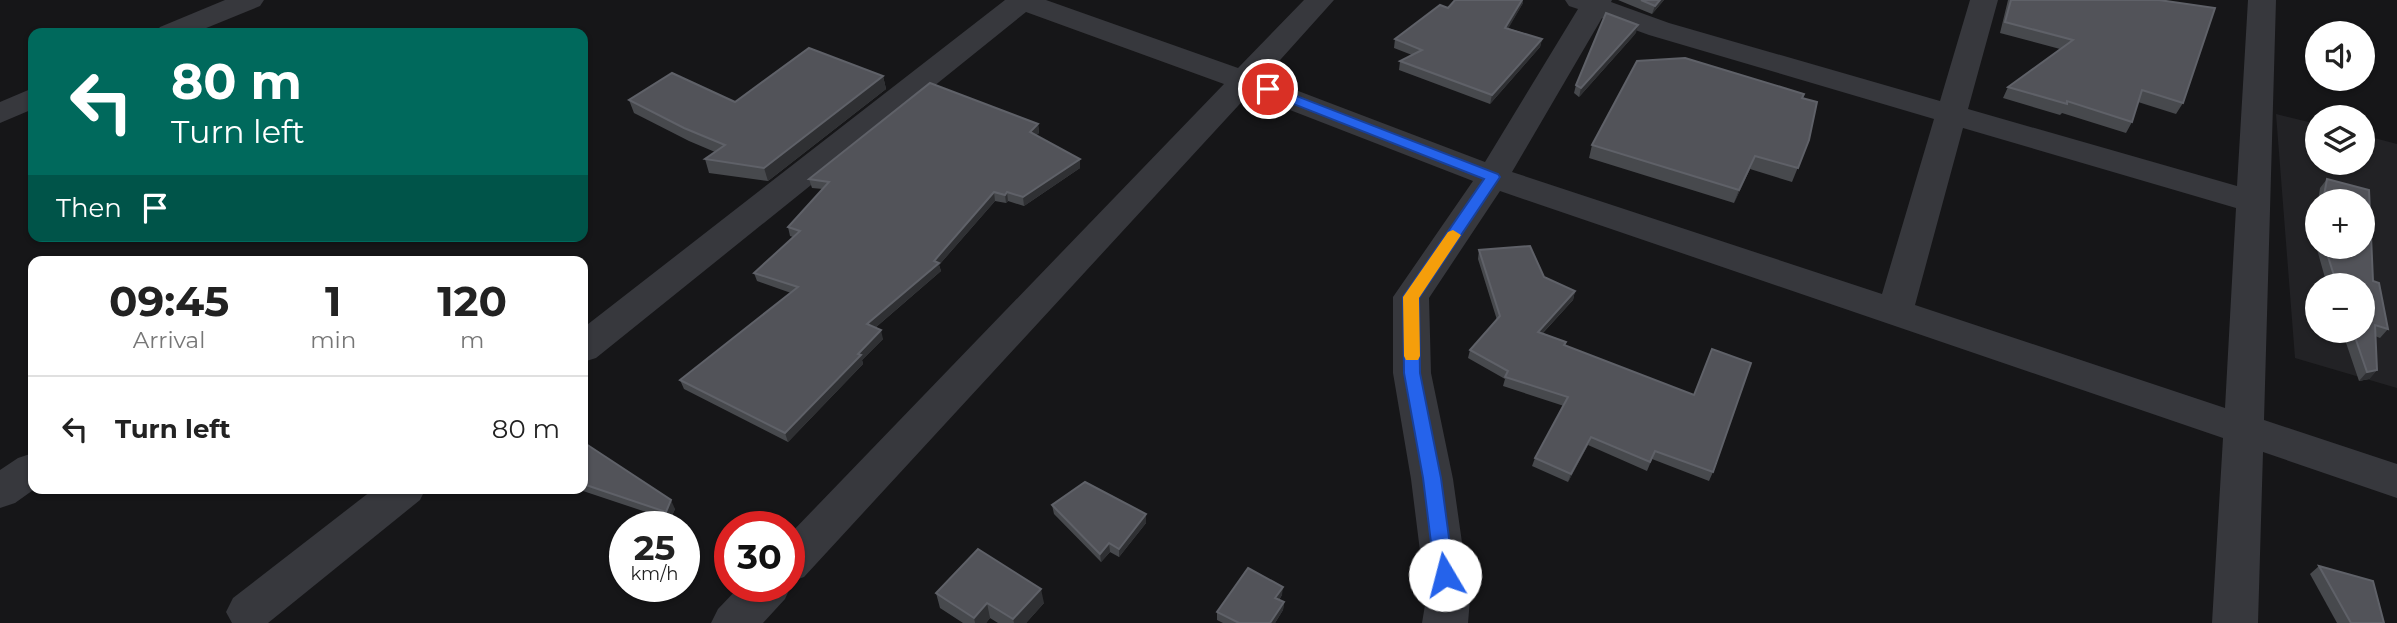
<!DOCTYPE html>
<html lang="en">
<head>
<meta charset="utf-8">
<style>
	body { margin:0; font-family:Montserrat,sans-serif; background:#f2f2f2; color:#222; height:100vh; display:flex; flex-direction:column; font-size:26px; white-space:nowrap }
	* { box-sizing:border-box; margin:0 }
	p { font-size:23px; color:#767676 }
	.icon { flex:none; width:38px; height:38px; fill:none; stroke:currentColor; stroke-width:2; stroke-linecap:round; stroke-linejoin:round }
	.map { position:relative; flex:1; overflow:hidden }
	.drawer { position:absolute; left:28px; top:256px; width:560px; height:238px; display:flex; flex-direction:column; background:#fff; border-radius:14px; box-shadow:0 2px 5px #0004 }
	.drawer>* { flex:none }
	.guide { position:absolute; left:28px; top:28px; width:560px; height:214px; border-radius:14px; box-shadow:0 2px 5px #0004; background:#00695c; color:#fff; overflow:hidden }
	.buttons { position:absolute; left:2305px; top:21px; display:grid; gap:14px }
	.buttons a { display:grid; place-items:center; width:70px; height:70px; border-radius:50%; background:#fff; box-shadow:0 2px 5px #0004; font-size:35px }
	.speed { position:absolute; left:609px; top:511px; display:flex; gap:14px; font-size:35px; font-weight:700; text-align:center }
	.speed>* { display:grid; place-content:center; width:91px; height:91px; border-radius:50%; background:#fff; box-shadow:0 2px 5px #0004; line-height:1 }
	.speed small { font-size:18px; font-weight:400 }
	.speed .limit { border:10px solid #d22; background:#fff; color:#111 }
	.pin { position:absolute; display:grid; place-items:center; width:60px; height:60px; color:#fff; margin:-30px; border:4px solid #fff; border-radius:50%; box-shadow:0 2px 7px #0007 }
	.me { position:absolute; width:77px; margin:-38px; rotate:352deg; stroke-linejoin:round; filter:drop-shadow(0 0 5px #0008) }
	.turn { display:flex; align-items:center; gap:24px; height:147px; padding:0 28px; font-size:32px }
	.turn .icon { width:91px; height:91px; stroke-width:2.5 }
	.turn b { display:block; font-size:49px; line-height:60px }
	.then { display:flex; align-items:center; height:66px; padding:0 28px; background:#0003; gap:14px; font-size:26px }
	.eta { display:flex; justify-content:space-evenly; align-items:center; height:119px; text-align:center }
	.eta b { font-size:42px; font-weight:700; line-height:49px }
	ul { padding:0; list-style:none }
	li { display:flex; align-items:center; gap:21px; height:105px; padding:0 28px; border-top:2px solid #e0e0e0 }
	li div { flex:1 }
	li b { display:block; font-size:26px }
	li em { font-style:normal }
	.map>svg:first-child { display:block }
	.built { fill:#222225; fill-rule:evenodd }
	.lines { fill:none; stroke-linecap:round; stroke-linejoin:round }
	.street { fill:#37383d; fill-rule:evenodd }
	.wall { fill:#47494d }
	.shaded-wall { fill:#2f3033 }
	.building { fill:#525359; stroke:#5f6168; stroke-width:2 }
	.route { fill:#2563eb; stroke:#184099; stroke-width:2 }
	.slow { fill:#f59e0b }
</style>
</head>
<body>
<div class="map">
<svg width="2397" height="623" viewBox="0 0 2397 623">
	<rect width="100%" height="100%" fill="#161618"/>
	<path class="built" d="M2276 114 2317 124V163H2362L2363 135 2397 144V388L2295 358ZM2317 201H2362V247H2317ZM2317 285H2362V331H2317Z"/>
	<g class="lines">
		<g class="street">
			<path d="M225 0H264L260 6 194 33H155L160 27Z"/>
			<path d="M1005 0H1046L1238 68 1304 0H1334L1264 78 1485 162 1578 9 1569 6 1565 0H1612L1611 2 1669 23 1940 101 1970 0H1998L1968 109 2237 186 2248 0H2276L2264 420 2397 464V498L2263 452 2258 623H2212L2223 438 1500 191 1429 298 1431 373 1453 479 1470 599 1468 623H1422L1426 599 1411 479 1393 373V297L1473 181 1249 94 804 577 789 582 791 586 785 599 763 623H711L718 609 740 586H789V535L1224 84 1026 12 596 358 583 362V328ZM1602 18 1649 35 1934 119 1882 294 1512 172ZM1963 128 2236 208 2225 408 1915 305Z"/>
			<path d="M33 88V109L0 123V102Z"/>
			<path d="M33 453V488H36L15 503 0 508V470L18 458Z"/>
			<path d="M375 488H426L420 500 268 623H232L226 612 233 598Z"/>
		</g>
	</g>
	<g class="wall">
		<path d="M1618 0H1664L1652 14Z"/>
		<path d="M2008 0H2159L2183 103 2176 114 2138 102 2132 122 2126 133 2062 113 2060 115 2003 98 2008 87 2060 49 2000 33Z"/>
		<path d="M1523 3 1508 28 1542 39 1540 47 1490 104 1399 70 1400 61 1412 55 1394 48 1395 39 1448 8Z"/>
		<path d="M1636 33 1579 97 1574 93 1576 85Z"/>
		<path d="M883 76 886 89 768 181 709 173 705 159 715 152 689 141 634 113 629 100 735 102Z"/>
		<path d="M1804 94 1803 98 1809 140 1792 182 1750 169 1734 203 1589 158 1592 145Z"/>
		<path d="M1038 124 1039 133 1036 135 1080 159V168L1024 206 1008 201 1006 203 995 201 939 265 941 271 875 328 883 339 862 360 863 364 788 442 684 389 680 380 791 293 757 281 754 273 793 237 790 236 788 227 823 189 812 188 809 179Z"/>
		<path d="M2327 179 2369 190 2373 281 2379 283 2388 329 2380 338 2375 336 2377 370 2369 379 2359 381 2342 331H2362V285H2327L2313 235 2317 208V247H2362V201H2318L2320 188Z"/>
		<path d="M1479 250 1544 277 1575 291 1573 300 1543 333 1566 342 1565 345 1713 472 1709 481 1652 459 1647 471 1588 445 1568 482 1532 466 1535 458 1564 406 1503 386 1505 379 1468 358 1470 350 1497 320 1478 259Z"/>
		<path d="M583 442 675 509 670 520 574 488H583Z"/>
		<path d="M1052 505 1146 514V523L1119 557 1110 552 1101 562 1054 514Z"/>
		<path d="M2319 566 2384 623H2337L2310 574Z"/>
		<path d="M936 593 1044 603 1026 623H998L990 618 986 623H963L940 608Z"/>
		<path d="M1282 595 1279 600 1284 602 1283 610 1275 623H1223L1217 620V612Z"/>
	</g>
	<g class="shaded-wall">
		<path d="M1522 0H1523V3L1504 36 1505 28Z"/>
		<path d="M1660 0H1664L1652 14 1655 6Z"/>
		<path d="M1638 25 1636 33 1579 97 1581 88Z"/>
		<path d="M1542 39 1540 47 1490 104 1492 95Z"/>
		<path d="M883 76 886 89 768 181 764 168Z"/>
		<path d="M1038 124 1039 133 1031 140 1030 132Z"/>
		<path d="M1755 156 1750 169 1734 203 1739 190Z"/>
		<path d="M1080 159V168L1024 206 1023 197Z"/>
		<path d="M994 192 995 201 939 265 941 271 869 333 867 324 934 261Z"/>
		<path d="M1007 192 1008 201 1006 203 1005 195Z"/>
		<path d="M1575 291 1573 300 1536 340 1538 332Z"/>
		<path d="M881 330 883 339 862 360 863 364 788 442 785 433 858 354Z"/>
		<path d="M2377 370 2369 379 2359 381 2367 372Z"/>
		<path d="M1591 437 1588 445 1568 482 1571 474Z"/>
		<path d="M671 500 675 509 670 520 666 512Z"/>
		<path d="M1146 514V523L1119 557V549Z"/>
		<path d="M1109 543 1110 552 1101 562 1100 554Z"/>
		<path d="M1283 587 1282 595 1274 606 1275 598Z"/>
		<path d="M1041 589 1044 603 1026 623H1014L1013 619Z"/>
		<path d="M1284 602 1283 610 1275 623H1270Z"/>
		<path d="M987 603 990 618 986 623H975L974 618Z"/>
	</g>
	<g class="building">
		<path d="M1455 0H1522L1505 28 1542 39 1492 95 1400 61 1422 50 1395 39 1440 5 1448 8Z"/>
		<path d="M1641 0H1660L1655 6Z"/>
		<path d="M2011 0H2159L2215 8 2183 103 2142 90 2132 122 2067 101V104L2008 87 2073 40 2005 22Z"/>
		<path d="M1606 13 1638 25 1581 88 1576 85Z"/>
		<path d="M809 48 883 76 764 168 705 159 725 145 684 128 629 100 672 73 735 102Z"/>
		<path d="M1685 58 1804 94 1802 98 1817 102 1809 140 1798 168 1755 156 1739 190 1592 145 1637 61Z"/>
		<path d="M930 83 1038 124 1030 132 1080 159 1023 197 1007 192 1005 195 994 192 934 261 939 263 867 324 881 330 858 354 861 355 785 433 680 380 798 287 754 273 800 231 788 227 829 182 809 179Z"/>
		<path d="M2327 179 2369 190 2373 281 2379 283 2388 329 2375 325 2377 370 2367 372 2353 331H2362V285H2337L2325 247H2362V201H2323Z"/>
		<path d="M1530 246 1544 277 1575 291 1538 332 1566 342 1564 345 1694 395 1712 349 1751 363 1713 472 1655 451 1650 462 1591 437 1571 474 1535 458 1568 397 1505 377 1508 371 1470 350 1500 316 1479 250Z"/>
		<path d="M583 442 671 500 666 512 583 484Z"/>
		<path d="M1085 482 1146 514 1119 549 1109 543 1100 554 1052 505Z"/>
		<path d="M978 549 1041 589 1013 619 987 603 974 618 936 593Z"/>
		<path d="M2319 566 2373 581 2384 623H2351Z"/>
		<path d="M1248 568 1283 587 1275 598 1284 602 1270 623H1239L1217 612Z"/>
	</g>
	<path class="route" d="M1268 85 1498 174 1500 177 1419 298 1420 373 1441 478 1454 575 1451 581 1445 583 1438 581 1435 575 1423 478 1404 373 1403 297 1484 179 1263 92 1261 89Z"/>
	<path class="slow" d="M1453 230 1461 235 1419 298 1420 356 1418 360H1406L1404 356 1403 297 1448 232Z"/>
</svg>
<div class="buttons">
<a><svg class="icon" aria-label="sound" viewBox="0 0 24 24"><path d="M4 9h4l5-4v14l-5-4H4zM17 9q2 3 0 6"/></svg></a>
<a><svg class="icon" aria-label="layers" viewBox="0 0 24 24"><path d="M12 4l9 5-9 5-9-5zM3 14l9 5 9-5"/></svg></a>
<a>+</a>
<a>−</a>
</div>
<div class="speed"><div>25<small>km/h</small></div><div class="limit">30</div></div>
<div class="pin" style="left:1268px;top:89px;background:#d93025"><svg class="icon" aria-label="arrive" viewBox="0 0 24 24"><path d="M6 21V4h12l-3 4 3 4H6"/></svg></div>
<svg class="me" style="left:1445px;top:575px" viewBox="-20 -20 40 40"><circle r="19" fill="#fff"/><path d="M0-13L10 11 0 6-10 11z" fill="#2563eb"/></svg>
<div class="guide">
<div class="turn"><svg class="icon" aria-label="left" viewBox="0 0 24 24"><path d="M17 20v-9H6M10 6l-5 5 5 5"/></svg><div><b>80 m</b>Turn left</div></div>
<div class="then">Then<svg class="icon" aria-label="arrive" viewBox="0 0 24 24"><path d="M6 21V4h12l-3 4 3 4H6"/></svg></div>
</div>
<section class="drawer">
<div class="eta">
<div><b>09:45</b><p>Arrival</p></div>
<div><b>1</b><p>min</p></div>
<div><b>120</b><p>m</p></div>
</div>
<ul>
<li><svg class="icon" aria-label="left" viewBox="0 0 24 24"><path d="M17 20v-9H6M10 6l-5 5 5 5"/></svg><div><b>Turn left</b></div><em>80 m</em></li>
</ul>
</section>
</div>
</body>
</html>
